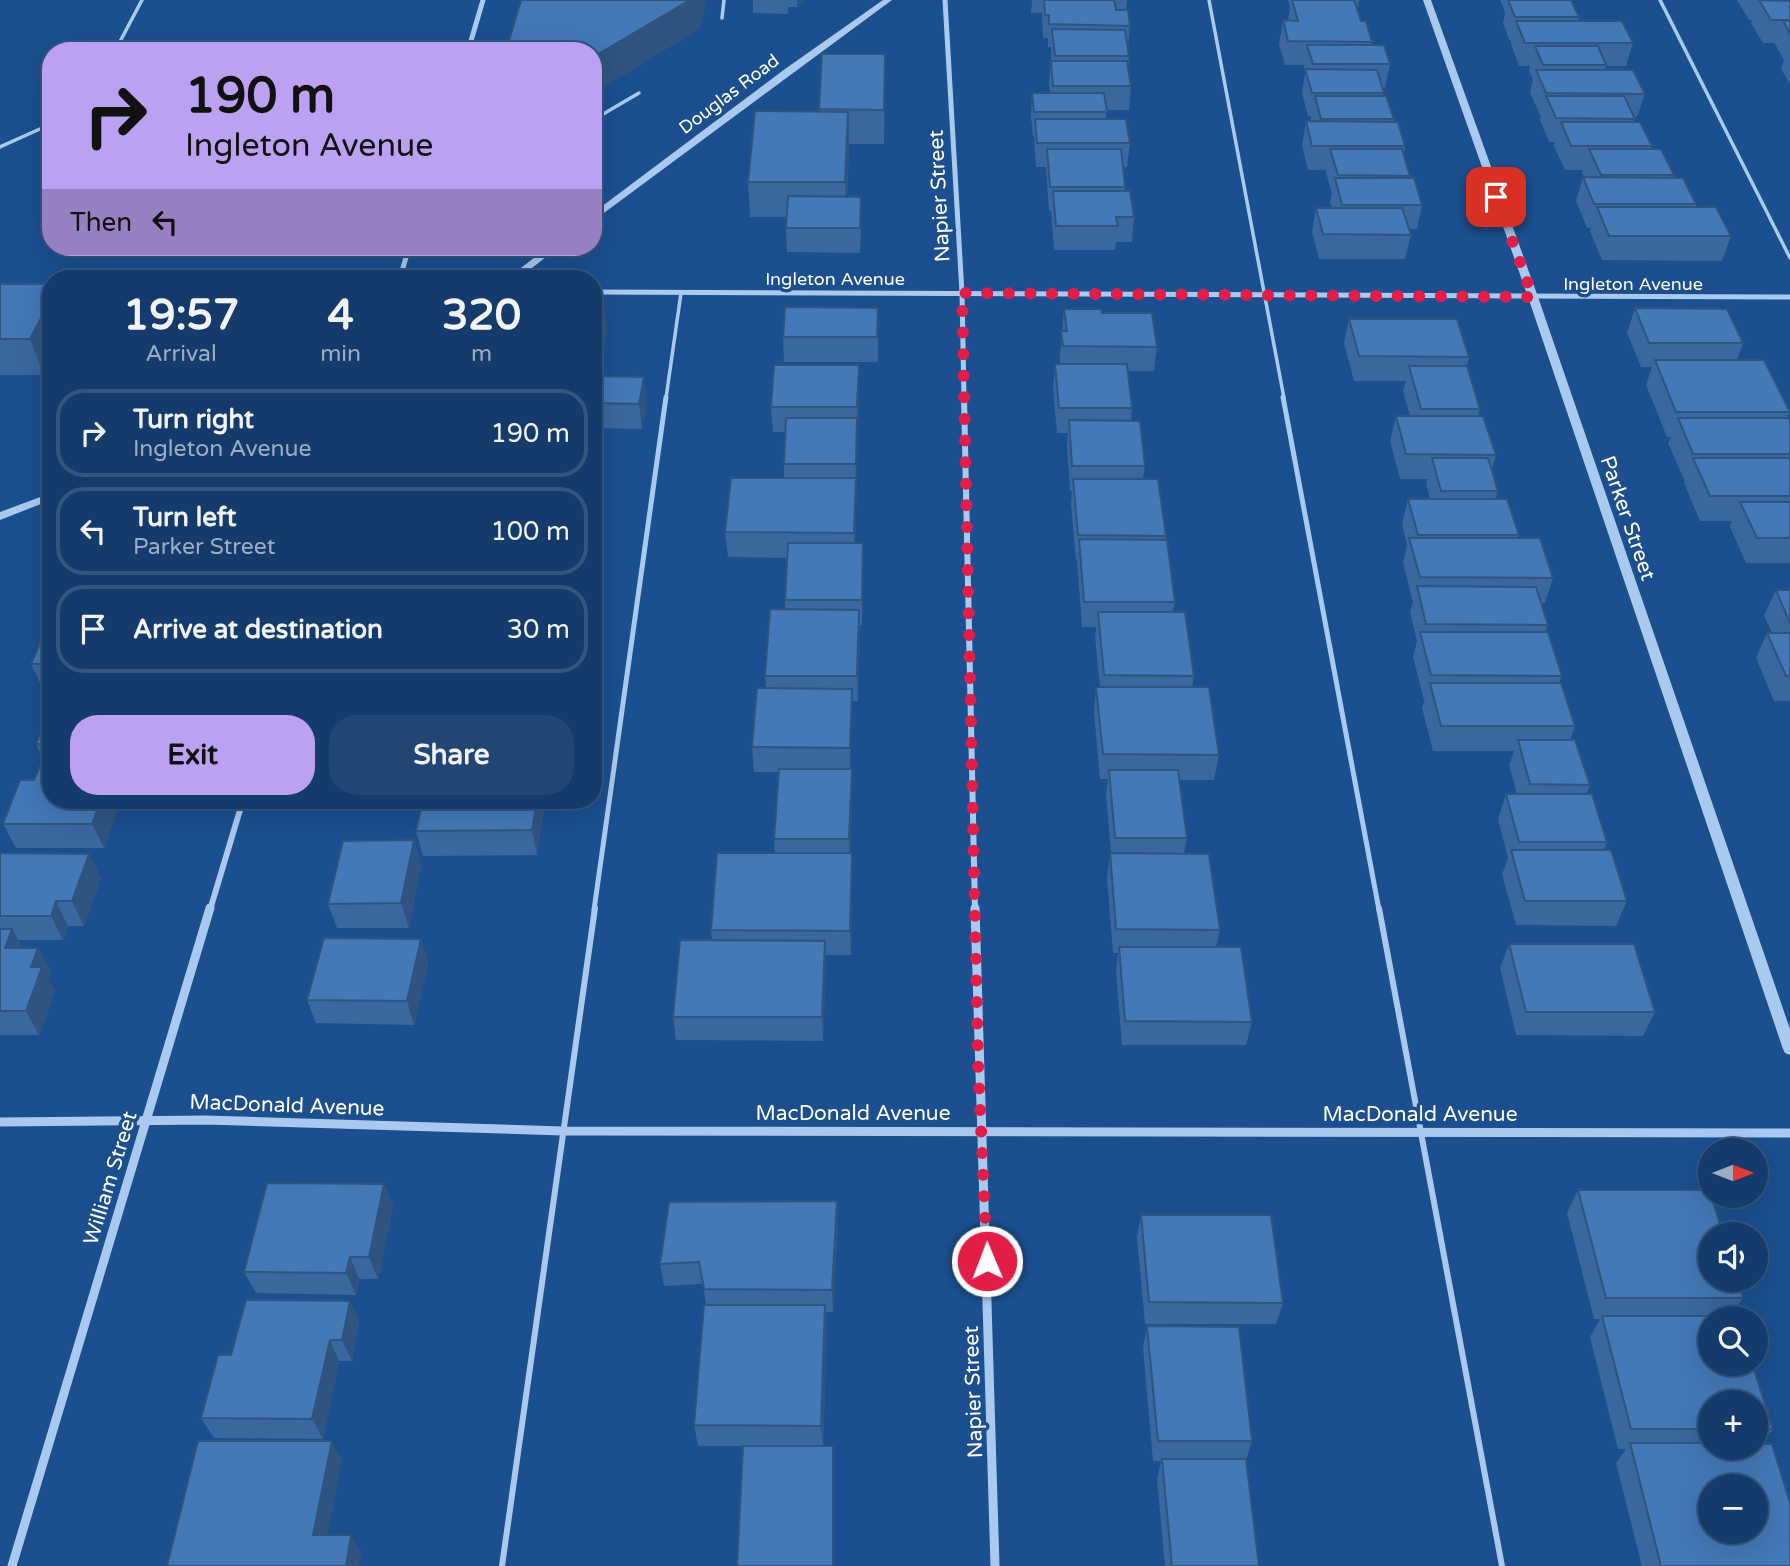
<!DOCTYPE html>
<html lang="en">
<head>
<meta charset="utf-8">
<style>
	body { margin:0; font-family:"Varela Round",sans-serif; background:#214673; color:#f1f3f6; height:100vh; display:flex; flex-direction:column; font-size:26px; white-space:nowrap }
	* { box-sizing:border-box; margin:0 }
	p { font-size:23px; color:#9dadc1 }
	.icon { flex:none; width:38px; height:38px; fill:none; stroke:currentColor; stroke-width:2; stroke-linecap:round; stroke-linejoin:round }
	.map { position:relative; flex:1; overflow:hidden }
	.drawer { position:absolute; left:42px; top:270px; width:560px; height:539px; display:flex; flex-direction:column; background:#143b6b; border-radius:28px; box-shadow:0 7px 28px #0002,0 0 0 2px #33557e }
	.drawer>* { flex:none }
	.top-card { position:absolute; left:42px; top:42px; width:560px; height:214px; border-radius:28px; box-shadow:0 7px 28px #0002,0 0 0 2px #33557e; background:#bca0f2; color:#111; overflow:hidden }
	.needle { width:46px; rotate:90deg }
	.fabs { position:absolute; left:1698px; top:1138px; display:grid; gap:14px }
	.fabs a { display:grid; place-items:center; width:70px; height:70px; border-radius:50%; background:#143b6b; box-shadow:0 7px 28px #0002,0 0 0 2px #33557e; font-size:35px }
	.pin { position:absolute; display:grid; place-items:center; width:60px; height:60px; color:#fff; margin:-30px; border-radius:14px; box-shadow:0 4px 10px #0006 }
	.me { position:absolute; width:77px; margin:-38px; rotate:359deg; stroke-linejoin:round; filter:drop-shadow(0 0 5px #0008) }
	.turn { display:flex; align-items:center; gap:24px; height:147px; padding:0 28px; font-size:32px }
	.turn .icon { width:91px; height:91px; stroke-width:2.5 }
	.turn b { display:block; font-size:49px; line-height:60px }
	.then { display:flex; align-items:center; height:66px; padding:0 28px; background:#0003; gap:14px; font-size:26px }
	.eta { display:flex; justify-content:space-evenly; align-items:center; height:119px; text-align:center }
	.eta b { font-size:42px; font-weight:700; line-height:49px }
	.primary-button { display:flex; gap:14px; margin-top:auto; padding:14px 28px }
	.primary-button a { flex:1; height:80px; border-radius:28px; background:#bca0f2; color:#111; font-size:28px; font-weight:700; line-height:80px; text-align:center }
	.primary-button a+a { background:#214673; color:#f1f3f6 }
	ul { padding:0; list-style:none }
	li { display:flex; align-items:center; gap:21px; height:88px; margin:0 14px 10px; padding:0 14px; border:4px solid #33557e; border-radius:28px }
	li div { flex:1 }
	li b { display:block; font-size:26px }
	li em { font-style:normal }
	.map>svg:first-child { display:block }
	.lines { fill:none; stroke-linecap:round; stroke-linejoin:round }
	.service-far2 { stroke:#a9c9ee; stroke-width:3.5 }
	.service-far1 { stroke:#a9c9ee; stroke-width:5 }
	.service { stroke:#a9c9ee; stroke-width:6 }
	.minor-far2 { stroke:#a9c9ee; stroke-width:5 }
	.minor-far1 { stroke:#a9c9ee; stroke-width:6 }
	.minor { stroke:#a9c9ee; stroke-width:9 }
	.tertiary { fill:#a9c9ee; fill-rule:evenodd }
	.wall { fill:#3a679d; fill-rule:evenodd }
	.shaded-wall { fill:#305480 }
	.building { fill:#4478b7; stroke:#305480; stroke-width:2; fill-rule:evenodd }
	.route { stroke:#e11d48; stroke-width:12; stroke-dasharray:0 21.6 }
	.labels { text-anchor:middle; stroke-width:7; stroke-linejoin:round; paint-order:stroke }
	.far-street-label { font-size:18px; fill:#fff; stroke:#1b4f8f }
	.street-label { font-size:21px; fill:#fff; stroke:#1b4f8f }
</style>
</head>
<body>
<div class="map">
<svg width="1790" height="1566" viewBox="0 0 1790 1566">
	<rect width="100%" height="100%" fill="#1b4f8f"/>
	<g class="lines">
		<g class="service-far2">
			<path d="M1209 0 1284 398"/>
			<path d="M1660 0 1790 258"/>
			<path d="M722 18 724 0"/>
			<path d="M115 51 142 0"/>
			<path d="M593 120 639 93"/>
			<path d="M0 147 51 124"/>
			<path d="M666 398 681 293"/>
		</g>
		<g class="service-far1">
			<path d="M1283 397 1379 910"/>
			<path d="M594 910 666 397"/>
		</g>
		<g class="service">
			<path d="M1379 908 1502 1566"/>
			<path d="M502 1566 595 908"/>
		</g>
		<g class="minor-far2">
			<path d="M945 0 962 293 964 398"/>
			<path d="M468 51 483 0"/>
			<path d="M400 278 409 247"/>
			<path d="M593 292 1790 297"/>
		</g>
		<g class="minor-far1">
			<path d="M964 397 975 910"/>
			<path d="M210 910 243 800"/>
		</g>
		<g class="minor">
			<path d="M975 908 995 1566"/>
			<path d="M0 1122 207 1120 563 1131 1790 1133"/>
			<path d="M12 1566 210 908"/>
		</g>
		<g class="tertiary">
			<path d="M883 0H892L593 221V213L785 69Z"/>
			<path d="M1423 0H1431L1538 297 1790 1029V1055L1785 1053 1783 1049 1528 297Z"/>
			<path d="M548 247H559L519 278H508Z"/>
			<path d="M51 493V500L0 520V512Z"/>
		</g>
	</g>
	<g class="wall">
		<path d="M753 0H804L797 7H788V14L753 13Z"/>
		<path d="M1032 0H1127L1126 10 1130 26 1128 47 1129 56 1128 67 1131 86 1129 110H1106V119L1130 143 1127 167H1123L1125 191 1134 217 1132 242H1116L1115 250H1054L1051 211H1049L1046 167H1036L1034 136H1033L1031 116 1032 93H1050L1049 84 1051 61V47H1048V38H1043L1042 13H1031Z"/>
		<path d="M1288 0H1359L1357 10 1361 21 1372 42V45L1390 64 1385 88H1382L1384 93 1383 96 1394 119 1393 122 1405 146 1404 155 1410 176V178L1422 205 1417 229H1409L1411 235 1405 259H1319L1312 232 1316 208H1332L1330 202 1332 194 1326 173V170H1308L1302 145 1306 121H1311V116H1308L1302 93 1305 73 1304 65H1285L1279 44 1283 20H1288L1290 7Z"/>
		<path d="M1500 0H1570L1579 17 1578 21 1633 43 1626 66H1606L1605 70 1645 94 1637 117H1634V122L1652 146 1651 149 1674 175 1673 178 1696 204V207L1731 236 1722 261 1602 260 1590 231 1591 228H1587L1576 201 1583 177H1584L1582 173 1583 170H1565L1554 146 1555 142H1549L1540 120 1541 117 1530 93 1533 80 1529 70 1530 66H1519L1511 44V40H1509L1503 23 1505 12Z"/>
		<path d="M1737 0H1790V84L1781 69 1784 60 1775 44V43H1763L1751 23 1752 20H1749Z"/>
		<path d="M822 54H885L884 144H849L847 197 861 221 860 253 787 252 786 228V217H750L748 182 820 112Z"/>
		<path d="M0 284H51V362L44 375H0Z"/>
		<path d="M593 306 607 331 600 369H593Z"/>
		<path d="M878 308V362H784L783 337Z"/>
		<path d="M1635 308 1743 343 1737 360 1790 412 1787 418 1790 421V563H1746L1730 527 1732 521H1700L1684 483 1685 479H1684L1668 443 1671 437H1667L1646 385 1652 367H1641L1627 333Z"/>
		<path d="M1064 309 1102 313 1157 347 1154 371H1128L1132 408 1131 421 1145 466 1143 479 1166 536V540L1175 602 1173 612 1194 676 1192 687 1219 755 1214 780H1179L1187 838 1184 853 1220 930 1216 947 1252 1022 1246 1045H1122L1116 971 1118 953H1113L1107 878 1110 853H1111L1106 795 1108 779H1100L1094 712 1096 687H1100L1095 637 1096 627H1082L1077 560H1076L1071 504 1072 491H1070L1067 445 1068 433H1057L1053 389 1055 364H1060V356Z"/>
		<path d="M1349 319 1469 357 1467 366 1480 409 1478 416 1496 455 1492 469 1498 491 1495 499 1519 535 1518 538 1553 578 1545 603H1541L1548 625 1545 632 1562 676 1559 683 1575 726 1570 740 1590 785 1586 794 1607 842 1604 850 1627 901 1616 926 1516 925 1502 874 1508 858 1498 819 1506 794H1517L1509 765 1514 751H1433L1422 708 1425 700H1424L1413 657 1417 641 1410 611 1413 602 1403 563 1407 545 1402 524 1408 499H1430L1426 483 1427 479H1400L1390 441 1396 416H1410L1403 391 1406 381H1354L1344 343Z"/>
		<path d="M593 376 647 401 642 429 594 428 593 421Z"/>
		<path d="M859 390 855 543 863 568 862 625H860L858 701H852L850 769H852V794L850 853H852V878L851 955H826L823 1041 676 1040 673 1017 712 940 711 930 775 853 774 839 778 772H754L752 747 766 688 765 676 785 609V600L787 558 728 557 725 532 784 478V464L786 432H773L771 407Z"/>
		<path d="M1776 590H1790V701H1774L1756 658 1767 633H1772L1764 615Z"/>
		<path d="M51 617V689H43L31 664Z"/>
		<path d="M51 707V800H121L104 848H16L3 824 34 780 43 759 36 744Z"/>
		<path d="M423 800H545L537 855 423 856 416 831Z"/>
		<path d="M414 840 421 865 409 928H337L328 904Z"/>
		<path d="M0 853 89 854 101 878 84 926H68L63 940H18L22 948H38L51 972 48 980 55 991 39 1035H0Z"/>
		<path d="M421 939 428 963 414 1025 316 1023 307 1000Z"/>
		<path d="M1509 944 1655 1012 1643 1036 1516 1035 1500 968Z"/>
		<path d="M384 1184 393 1206 378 1279H359L356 1295 256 1293 244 1272Z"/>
		<path d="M1578 1190 1743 1298 1730 1316 1773 1429 1762 1444 1790 1566H1642L1616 1463 1626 1449H1618L1590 1337 1600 1319H1594L1567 1213ZM1710 1402H1755V1447H1710Z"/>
		<path d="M837 1201 838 1224 833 1312H826L827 1327 823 1446 834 1466V1566H737L743 1446H698L694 1425 706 1305 703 1284 664 1286 660 1264Z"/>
		<path d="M1141 1215 1283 1303 1276 1324H1145L1137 1237Z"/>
		<path d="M350 1301 359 1322 352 1361H339L323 1439 214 1438 201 1418 231 1355Z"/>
		<path d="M1147 1326 1252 1441 1246 1460 1259 1566H1165L1157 1479 1161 1461H1153L1143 1348Z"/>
	</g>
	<g class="shaded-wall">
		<path d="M690 0H706L701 28 593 94V57Z"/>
		<path d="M797 0H804L797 7Z"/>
		<path d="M885 54V88L884 144V110Z"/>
		<path d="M848 112 849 146 846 218 845 182Z"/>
		<path d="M51 299V362L44 375 30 339Z"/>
		<path d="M604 307 607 331 600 369 596 344Z"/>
		<path d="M859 365V390L858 432 857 407Z"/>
		<path d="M644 377 647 401 642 429 639 404Z"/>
		<path d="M857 418 858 443 855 558 854 533Z"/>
		<path d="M863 543V568L862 625V600Z"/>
		<path d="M859 610 860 635 858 701 857 676Z"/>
		<path d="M852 689V714L850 773V748Z"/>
		<path d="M852 769V794L850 864 849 839Z"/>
		<path d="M101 800H121L104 848 92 824Z"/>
		<path d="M537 800H545L537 855 532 830Z"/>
		<path d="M414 840 421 865 409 928 401 903Z"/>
		<path d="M852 853V878L851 955 850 931Z"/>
		<path d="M89 854 101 878 84 926 72 901Z"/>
		<path d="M56 901 68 926 63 940 51 916Z"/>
		<path d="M12 929 26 953 5 948Z"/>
		<path d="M421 939 428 963 414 1025 407 1001Z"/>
		<path d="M825 941 826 965 823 1041 822 1017Z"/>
		<path d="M38 948 51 972 48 980 55 991 39 1035 26 1011 31 967Z"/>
		<path d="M384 1184 393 1206 378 1279 369 1257Z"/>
		<path d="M837 1201 838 1224 833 1312 832 1290Z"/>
		<path d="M350 1257 359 1279 356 1295 346 1273Z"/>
		<path d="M350 1301 359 1322 352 1361 342 1340Z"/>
		<path d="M825 1305 827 1327 823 1446 821 1426Z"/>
		<path d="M330 1340 339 1361 323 1439 312 1419Z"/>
		<path d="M332 1441 342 1461 324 1554 313 1535Z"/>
		<path d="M833 1446 834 1466V1566H833Z"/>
		<path d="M351 1535 362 1554 359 1566H346Z"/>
	</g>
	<g class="building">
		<path d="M521 0H690L593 57V51H506Z"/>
		<path d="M1044 0H1114L1116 10H1128L1130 26 1049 24V15H1045Z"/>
		<path d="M1292 0H1354L1361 21H1366L1372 42 1288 41 1283 20 1298 21Z"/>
		<path d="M1508 0H1571L1579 17H1515Z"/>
		<path d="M1759 0 1790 1V20H1771Z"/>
		<path d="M1516 21H1622L1633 43H1525Z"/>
		<path d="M1783 21H1790V33Z"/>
		<path d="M1052 29 1125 30 1129 56H1055Z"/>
		<path d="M1307 45H1384L1390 64H1313Z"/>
		<path d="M1535 46H1598L1606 65H1543Z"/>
		<path d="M822 54H885L884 110 819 109Z"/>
		<path d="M1051 61H1127L1131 86H1053Z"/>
		<path d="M1305 69 1377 70 1384 93H1312Z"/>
		<path d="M1536 70H1633L1645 94 1546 93Z"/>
		<path d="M1032 93H1104L1107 112H1034Z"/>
		<path d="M1315 96H1386L1394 119H1321Z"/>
		<path d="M1546 96H1624L1635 119 1556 118Z"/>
		<path d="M755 111 848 112 845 182H748Z"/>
		<path d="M1035 119H1126L1130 143H1037Z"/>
		<path d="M1306 121 1398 122 1405 146H1312Z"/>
		<path d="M1561 122H1640L1652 146H1571Z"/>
		<path d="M1047 149H1121L1125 187H1050Z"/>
		<path d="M1330 149H1402L1410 176 1338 175Z"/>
		<path d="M1589 149H1661L1674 175H1601Z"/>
		<path d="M1583 177 1683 178 1696 204H1594Z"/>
		<path d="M1335 178H1414L1422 205H1342Z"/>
		<path d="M1053 191H1130L1134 217H1116L1118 226H1056Z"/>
		<path d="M788 196 861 197 860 228H786Z"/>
		<path d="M1597 207H1716L1731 236H1609Z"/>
		<path d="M1316 208H1402L1411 235 1323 234Z"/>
		<path d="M0 284H51V299L30 339H0Z"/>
		<path d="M593 306 604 307 596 344H593Z"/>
		<path d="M785 307 878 308 877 337H783Z"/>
		<path d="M1635 308 1727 309 1743 343H1649Z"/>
		<path d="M1064 309H1101L1102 313H1152L1157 347 1063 346 1061 331H1067Z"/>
		<path d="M1349 319H1457L1469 357 1359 356Z"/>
		<path d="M1655 360H1764L1790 412H1676Z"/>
		<path d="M1055 364H1127L1132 408H1059Z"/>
		<path d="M774 365H859L857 407H771Z"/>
		<path d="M1409 366H1467L1480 409H1421Z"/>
		<path d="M593 376 644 377 639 404 593 403Z"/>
		<path d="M1396 416H1483L1496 455 1406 454Z"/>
		<path d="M786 418H857L856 464H784Z"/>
		<path d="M1678 418H1788L1790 421V454H1693Z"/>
		<path d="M1069 420 1140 421 1145 466H1072Z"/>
		<path d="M1432 458H1488L1498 491H1441Z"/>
		<path d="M1693 458H1790V496H1710Z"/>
		<path d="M731 478H856L854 533 725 532Z"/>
		<path d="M1073 479H1158L1166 536 1078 535Z"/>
		<path d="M1408 499H1507L1519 535H1418Z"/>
		<path d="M1740 502H1790V538H1757Z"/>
		<path d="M1409 538H1540L1553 578 1420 577Z"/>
		<path d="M1079 539 1167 540 1175 602H1084Z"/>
		<path d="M788 543H863L862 600H785Z"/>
		<path d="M1417 586 1536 587 1548 625 1426 624Z"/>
		<path d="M1776 590H1790V623Z"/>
		<path d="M770 609 859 610 857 676H765Z"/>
		<path d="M1098 612H1185L1194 676 1104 675Z"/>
		<path d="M51 617V664H31Z"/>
		<path d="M1420 632H1548L1562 676 1431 675Z"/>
		<path d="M1767 633H1790V676H1786Z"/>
		<path d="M1430 683H1561L1575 726H1441Z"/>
		<path d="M1096 687H1209L1219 755 1103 754Z"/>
		<path d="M757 688 852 689 850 748 752 747Z"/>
		<path d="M51 707V744H36Z"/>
		<path d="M1518 740H1575L1590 785 1530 784Z"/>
		<path d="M43 759H51V800H101L92 824H3L20 780H34Z"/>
		<path d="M779 769H852L849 839H774Z"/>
		<path d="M1109 770H1178L1187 838H1115Z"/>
		<path d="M1506 794H1592L1607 842H1519Z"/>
		<path d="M423 800H537L532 830 416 831Z"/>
		<path d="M414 840 401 903 328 904 343 841Z"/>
		<path d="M1511 850H1611L1627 901H1525Z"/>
		<path d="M0 853 89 854 72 901H56L51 916H0Z"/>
		<path d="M717 853H852L850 931 711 930Z"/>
		<path d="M1110 853 1209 854 1220 930 1116 929Z"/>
		<path d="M0 929H12L5 948H38L31 967H42L26 1011H0Z"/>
		<path d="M324 938 421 939 407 1001 307 1000Z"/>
		<path d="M680 940 825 941 822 1017H673Z"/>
		<path d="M1509 944H1634L1655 1012H1526Z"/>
		<path d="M1119 947H1241L1252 1022 1125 1021Z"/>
		<path d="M267 1183 384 1184 369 1257H350L346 1273 244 1272Z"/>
		<path d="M1578 1190H1710V1195H1711L1723 1234H1710V1279H1737L1743 1298H1606Z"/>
		<path d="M837 1201 832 1290 704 1289 699 1262 660 1264 669 1202Z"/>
		<path d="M1141 1215H1271L1283 1303 1149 1302Z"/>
		<path d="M246 1300 350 1301 342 1340H330L312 1419 201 1418 218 1355H231Z"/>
		<path d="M704 1305H825L821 1426 694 1425Z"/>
		<path d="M1602 1316H1738V1318H1710V1363H1752L1773 1429H1755V1402H1710V1429H1631Z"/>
		<path d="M1147 1326 1239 1327 1252 1441H1158Z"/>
		<path d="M198 1441H332L313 1535H351L346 1566H167Z"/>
		<path d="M1630 1443H1710V1447H1755V1444H1772L1790 1503V1566H1661ZM1710 1486H1755V1531H1710Z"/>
		<path d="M743 1446H833V1566H737Z"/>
		<path d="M1162 1459H1246L1259 1566H1172Z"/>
	</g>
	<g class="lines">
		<path class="route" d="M987 1261 978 1062 962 293 1533 297 1496 197"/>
	</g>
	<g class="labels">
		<g class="far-street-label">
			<text transform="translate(729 94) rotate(-37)" y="6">Douglas Road</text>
			<text x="835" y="285">Ingleton Avenue</text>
			<text x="1633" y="290">Ingleton Avenue</text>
		</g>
		<g class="street-label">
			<text transform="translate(939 196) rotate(-93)" y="7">Napier Street</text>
			<text transform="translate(1628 518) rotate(71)" y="7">Parker Street</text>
			<text transform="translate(287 1105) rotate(2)" y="7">MacDonald Avenue</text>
			<text x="853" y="1120">MacDonald Avenue</text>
			<text x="1420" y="1121">MacDonald Avenue</text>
			<text transform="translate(110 1178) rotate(-73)" y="7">William Street</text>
			<text transform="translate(973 1392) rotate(-92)" y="7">Napier Street</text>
		</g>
	</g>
</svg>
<div class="fabs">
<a><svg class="needle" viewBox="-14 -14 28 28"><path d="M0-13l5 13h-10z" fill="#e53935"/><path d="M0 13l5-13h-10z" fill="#9dadc1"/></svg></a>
<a><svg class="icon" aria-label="sound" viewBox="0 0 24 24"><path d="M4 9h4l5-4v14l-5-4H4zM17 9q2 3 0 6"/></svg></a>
<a><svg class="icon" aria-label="search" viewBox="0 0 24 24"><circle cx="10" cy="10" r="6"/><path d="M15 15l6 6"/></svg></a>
<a>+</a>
<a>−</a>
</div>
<div class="pin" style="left:1496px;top:197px;background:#d93025"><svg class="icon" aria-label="arrive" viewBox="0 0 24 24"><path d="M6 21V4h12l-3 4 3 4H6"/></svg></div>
<svg class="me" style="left:987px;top:1261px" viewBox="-20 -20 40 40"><circle r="17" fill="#e11d48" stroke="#fff" stroke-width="3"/><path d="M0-11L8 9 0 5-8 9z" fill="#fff"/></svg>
<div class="top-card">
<div class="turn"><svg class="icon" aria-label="right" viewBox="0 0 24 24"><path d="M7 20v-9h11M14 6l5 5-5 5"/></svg><div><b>190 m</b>Ingleton Avenue</div></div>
<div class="then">Then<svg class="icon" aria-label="left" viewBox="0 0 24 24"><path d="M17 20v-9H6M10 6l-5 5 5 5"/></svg></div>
</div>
<section class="drawer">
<div class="eta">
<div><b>19:57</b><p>Arrival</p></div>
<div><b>4</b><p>min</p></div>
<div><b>320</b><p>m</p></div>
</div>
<ul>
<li><svg class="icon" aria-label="right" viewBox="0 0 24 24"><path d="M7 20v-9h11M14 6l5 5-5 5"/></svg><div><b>Turn right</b><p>Ingleton Avenue</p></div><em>190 m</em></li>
<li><svg class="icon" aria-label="left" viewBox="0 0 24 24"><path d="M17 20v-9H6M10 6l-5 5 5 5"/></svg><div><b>Turn left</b><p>Parker Street</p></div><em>100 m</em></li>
<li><svg class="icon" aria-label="arrive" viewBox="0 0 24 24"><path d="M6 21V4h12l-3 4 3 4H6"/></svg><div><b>Arrive at destination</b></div><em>30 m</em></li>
</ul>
<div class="primary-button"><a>Exit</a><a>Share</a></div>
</section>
</div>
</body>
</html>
